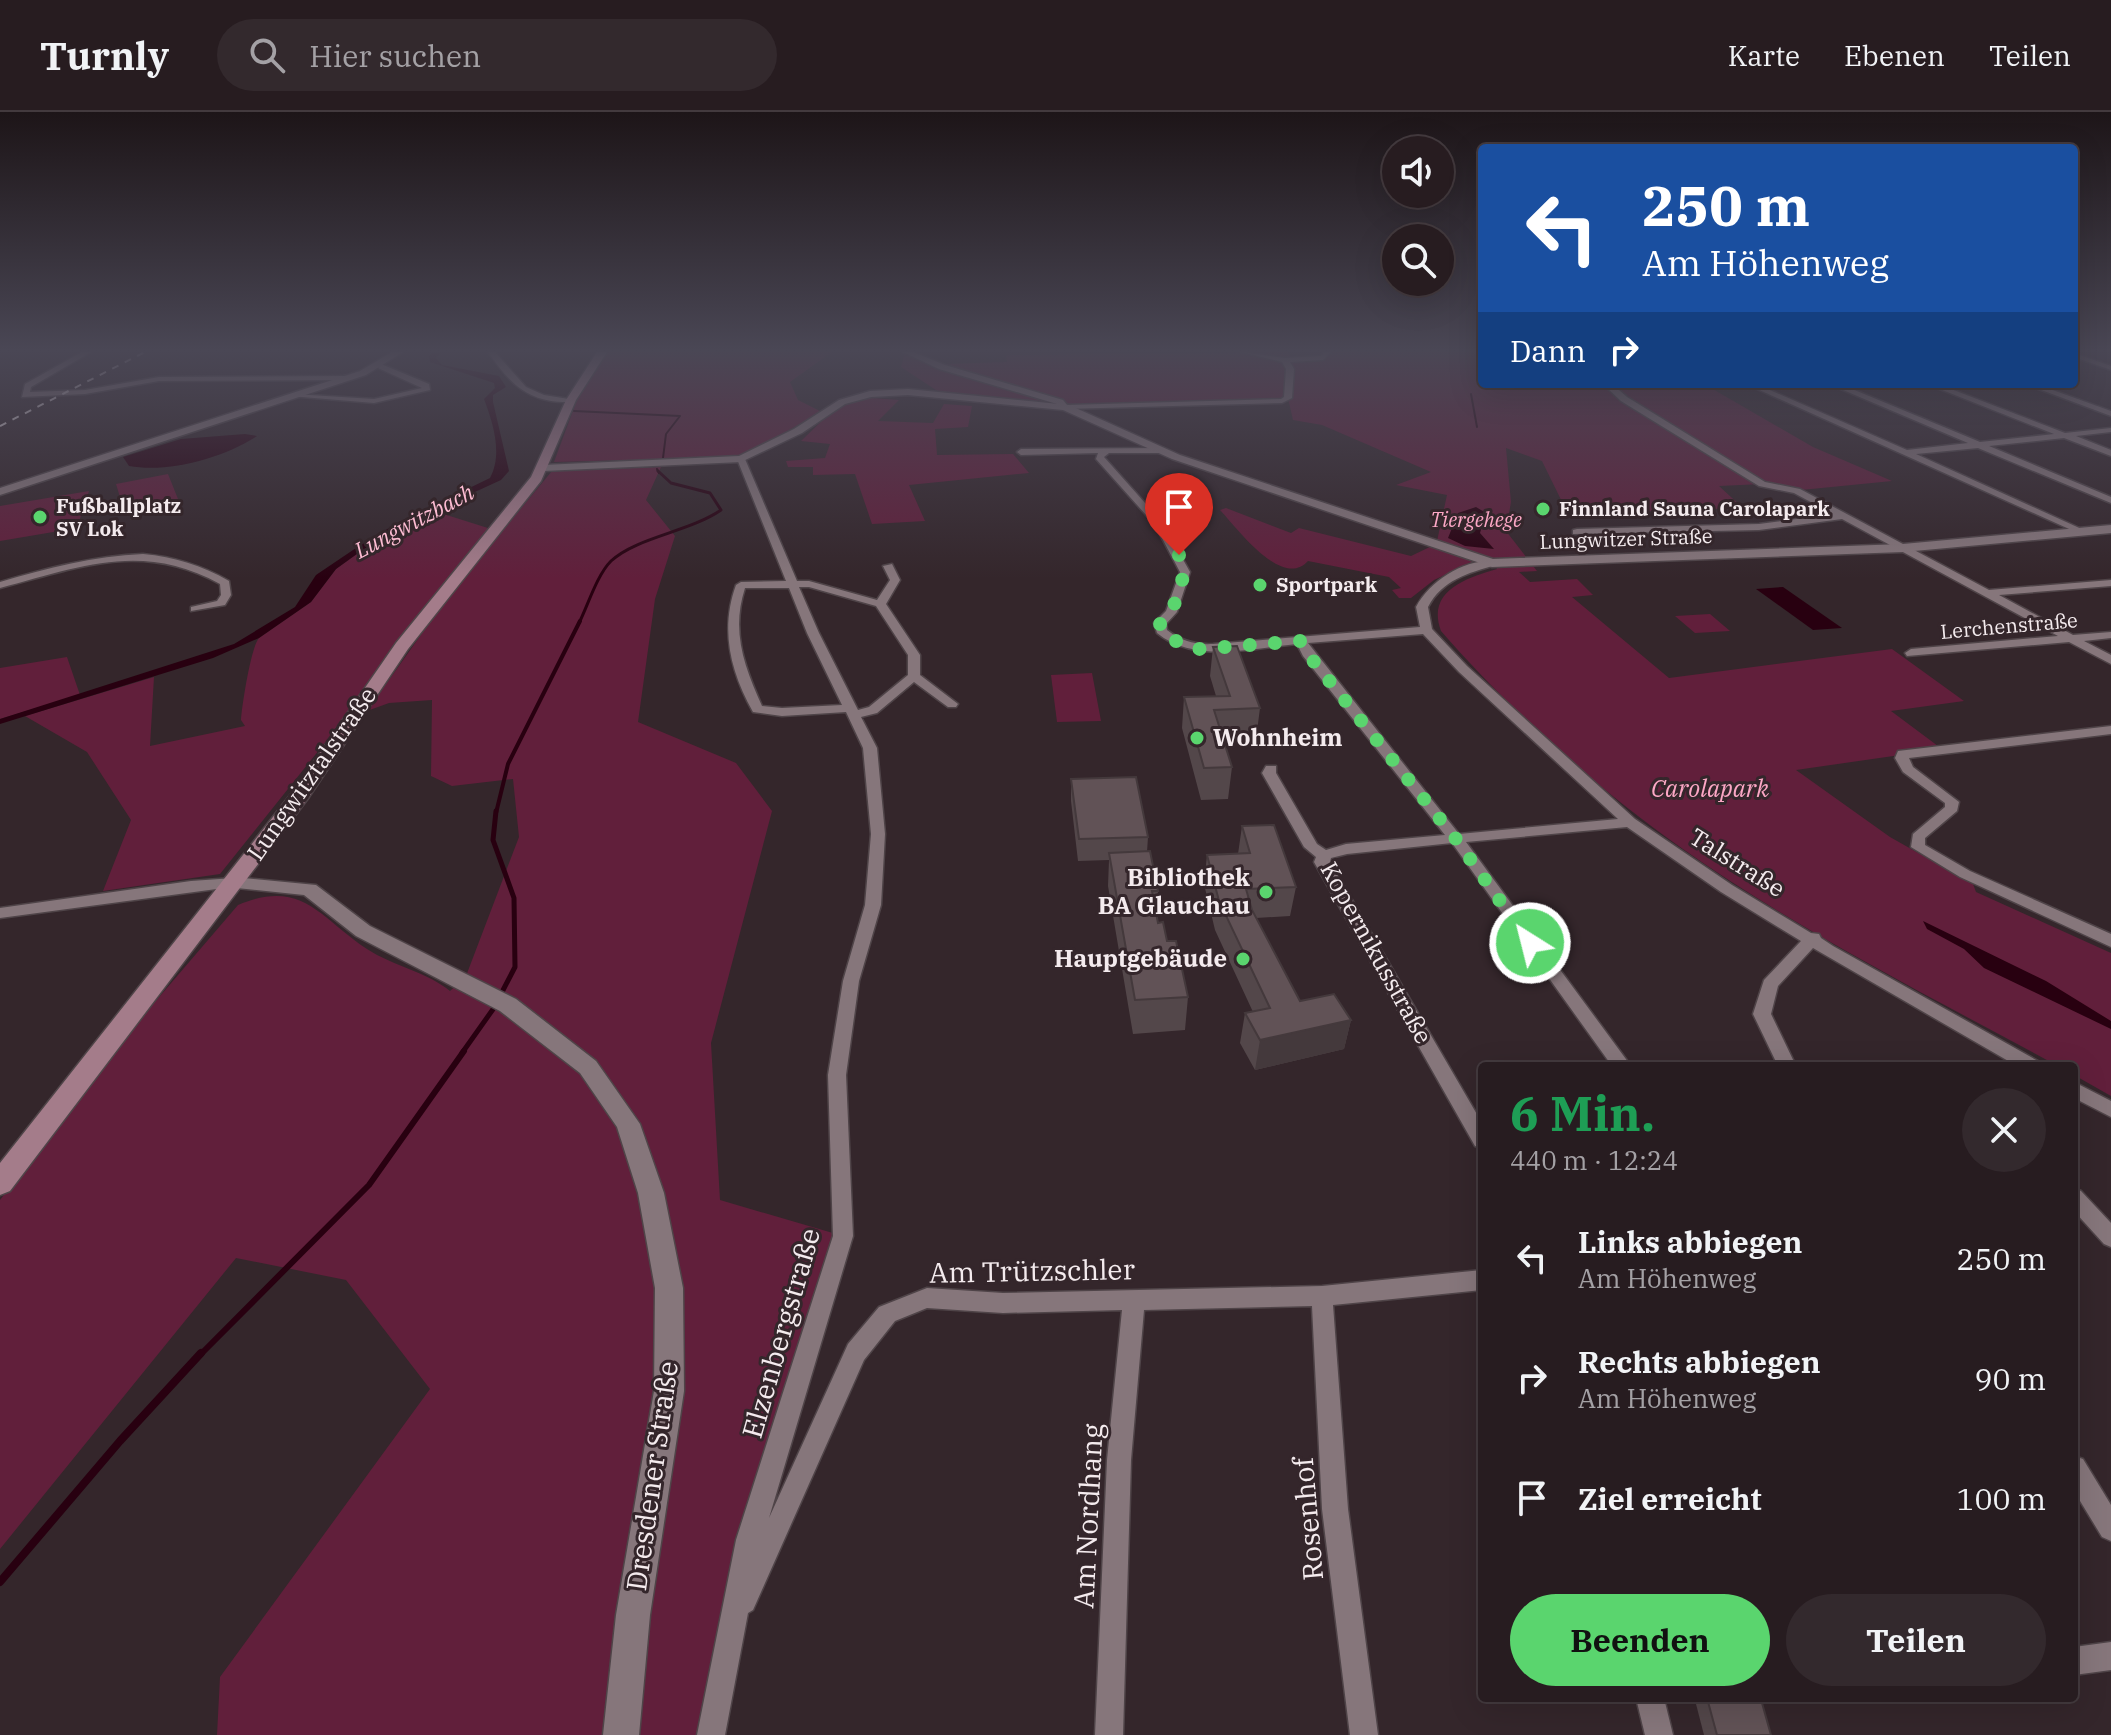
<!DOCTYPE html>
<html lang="de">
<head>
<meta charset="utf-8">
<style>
	body { margin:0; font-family:"IBM Plex Serif",serif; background:#33292d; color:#f1f3f6; height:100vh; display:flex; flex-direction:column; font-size:30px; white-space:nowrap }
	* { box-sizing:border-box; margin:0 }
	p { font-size:26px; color:#a4a1a5 }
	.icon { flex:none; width:44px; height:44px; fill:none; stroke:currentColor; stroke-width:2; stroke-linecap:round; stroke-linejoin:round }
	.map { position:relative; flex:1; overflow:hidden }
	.panel { position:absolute; left:1478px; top:950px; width:600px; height:640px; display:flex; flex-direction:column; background:#271c20; border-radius:8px; box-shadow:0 8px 32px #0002,0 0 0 2px #433a3e }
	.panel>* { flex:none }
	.banner { position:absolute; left:1478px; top:32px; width:600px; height:244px; border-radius:8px; box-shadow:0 8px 32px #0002,0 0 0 2px #433a3e; background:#1a4fa0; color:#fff; overflow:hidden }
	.fabs { position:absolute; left:1382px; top:24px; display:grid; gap:16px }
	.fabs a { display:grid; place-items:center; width:72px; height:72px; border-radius:50%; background:#271c20; box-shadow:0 8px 32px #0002,0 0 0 2px #433a3e; font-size:40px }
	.pin { position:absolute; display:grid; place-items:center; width:68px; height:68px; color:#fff; margin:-82px -34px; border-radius:50% 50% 50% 0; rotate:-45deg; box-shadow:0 0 8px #0007 }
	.pin .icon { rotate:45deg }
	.me { position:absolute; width:88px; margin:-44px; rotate:324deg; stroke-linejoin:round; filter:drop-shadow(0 0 6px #0008) }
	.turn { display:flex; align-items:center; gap:28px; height:168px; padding:0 32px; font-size:36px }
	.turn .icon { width:104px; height:104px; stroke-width:2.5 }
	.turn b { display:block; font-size:56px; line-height:68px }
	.then { display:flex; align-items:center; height:76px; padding:0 32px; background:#0003; gap:16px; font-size:30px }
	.round { display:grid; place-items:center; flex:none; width:84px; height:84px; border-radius:42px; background:#33292d }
	.headline { display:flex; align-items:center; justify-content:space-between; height:136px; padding:0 32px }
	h1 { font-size:48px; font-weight:700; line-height:60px; color:#1e9e55 }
	.action { display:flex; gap:16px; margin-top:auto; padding:16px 32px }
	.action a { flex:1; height:92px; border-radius:48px; background:#5ad56e; color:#111; font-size:32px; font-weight:700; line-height:92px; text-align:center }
	.action a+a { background:#33292d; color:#f1f3f6 }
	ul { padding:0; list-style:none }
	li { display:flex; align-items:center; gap:24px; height:120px; padding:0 32px }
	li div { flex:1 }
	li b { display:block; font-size:30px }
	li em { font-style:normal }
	header { display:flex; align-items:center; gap:48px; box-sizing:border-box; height:112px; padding:0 40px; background:#271c20; border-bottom:2px solid #433a3e }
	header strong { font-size:38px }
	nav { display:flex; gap:44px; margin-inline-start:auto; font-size:28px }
	.search { width:560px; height:72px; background:#33292d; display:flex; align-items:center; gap:20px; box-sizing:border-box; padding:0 28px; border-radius:44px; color:#a4a1a5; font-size:30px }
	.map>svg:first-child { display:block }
	.green { fill:#611f3b }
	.water { fill:#280010 }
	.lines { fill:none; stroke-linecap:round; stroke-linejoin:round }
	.stream-far5 { stroke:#280010; stroke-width:2 }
	.stream-far4 { stroke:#280010; stroke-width:3 }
	.stream-far3 { stroke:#280010; stroke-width:4 }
	.stream-far2 { stroke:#280010; stroke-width:5 }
	.stream-far1 { stroke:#280010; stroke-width:6 }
	.stream { stroke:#280010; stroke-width:8 }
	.minor-casing { stroke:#4f4448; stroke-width:3 }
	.tertiary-casing { stroke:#4f4448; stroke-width:3 }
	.secondary-casing { stroke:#4f4448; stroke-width:3 }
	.minor { fill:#86767b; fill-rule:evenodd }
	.tertiary { fill:#86767b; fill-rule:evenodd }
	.secondary { fill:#a47c8a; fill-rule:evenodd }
	.rail { stroke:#ddd3d6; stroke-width:2; stroke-dasharray:7 7; stroke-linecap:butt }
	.wall { fill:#53474a }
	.shaded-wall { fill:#44393c }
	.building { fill:#615256; stroke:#44393c; stroke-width:2 }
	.route { stroke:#5ad56e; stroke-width:14; stroke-dasharray:0 25.2 }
	.poi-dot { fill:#5ad56e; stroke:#34262b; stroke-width:3 }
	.labels { text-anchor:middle; stroke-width:6; stroke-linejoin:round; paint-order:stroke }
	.far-poi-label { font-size:20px; font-weight:bold; fill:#f4ebee; stroke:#34262b; text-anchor:start }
	.far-park-label { font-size:20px; font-style:italic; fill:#fca7c5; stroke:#34262b }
	.far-street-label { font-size:20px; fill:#f4ebee; stroke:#34262b }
	.far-water-label { font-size:22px; font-style:italic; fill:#fdbcd2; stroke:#34262b }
	.poi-label { font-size:24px; font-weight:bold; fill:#f4ebee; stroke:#34262b; text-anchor:end }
	.street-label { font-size:24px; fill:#f4ebee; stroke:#34262b }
	.park-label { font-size:24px; font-style:italic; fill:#fca7c5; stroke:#34262b }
	.near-street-label { font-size:28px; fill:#f4ebee; stroke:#34262b }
</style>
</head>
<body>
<header>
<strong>Turnly</strong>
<div class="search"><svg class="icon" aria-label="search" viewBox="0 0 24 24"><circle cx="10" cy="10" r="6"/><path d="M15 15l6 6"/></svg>Hier suchen</div>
<nav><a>Karte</a><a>Ebenen</a><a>Teilen</a></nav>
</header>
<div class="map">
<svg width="2111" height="1623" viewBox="0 0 2111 1623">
	<rect width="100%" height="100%" fill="#34262b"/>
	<g class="green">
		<path d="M607 240H832L790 270 798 288 822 300 747 341 736 345 554 350 577 288Z"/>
		<path d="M905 240 949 256 944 252 1007 250 1006 243 1288 240 1290 246H1323L1328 240H1482V272H1704L1813 335 1892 369 1791 379 1762 372 1719 374 1743 396 1568 402 1542 349 1506 336 1511 390 1506 419 1537 459 1519 460 1530 470 1577 467 1593 483 1572 485 1669 566 1892 537 1964 589 1891 599 1942 637 1796 658 1890 725 1973 772 1976 780 2111 841V984L2074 963V954H2058C1931 885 1799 819 1680 735 1595 675 1509 597 1441 519 1426 479 1466 466 1497 457L1491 446 1437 429 1447 383 1396 373 1431 360 1322 313 1293 308 1288 286 1074 293 1061 290 1065 295 942 282 901 255Z"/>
		<path d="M860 285 899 288 878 309 933 311 944 292 972 294 968 315 935 317 937 343 1013 342 1029 361 909 373 925 409 872 412 855 362 813 363V355H788L786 349 825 346 830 332 801 329 828 303Z"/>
		<path d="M661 355 646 388 675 424 655 487 638 610 736 651 772 699 711 931 720 1088 843 1124 711 1623H217L220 1565 430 1277 346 1168 236 1146 0 1437V1088L124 926 238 793C302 766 319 805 367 837 393 854 427 860 450 879L466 864 519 725 513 667 452 674 431 664 432 588 389 591 367 599 447 486 552 359Z"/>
		<path d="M168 362 178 387 124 398 116 372Z"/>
		<path d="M89 379 77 416 0 429V394Z"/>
		<path d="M1226 396 1291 421 1299 416 1411 444 1434 433 1473 450 1434 468 1411 486H1399L1392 478 1401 476 1389 465 1308 449C1282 478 1237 416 1220 398Z"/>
		<path d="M434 399 491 417 455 457 343 608 220 762 103 779 131 708 87 640 25 604 154 565 150 634 245 614 241 608C242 593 251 535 259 526L311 490 336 457 361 439 403 413Z"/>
		<path d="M1710 502 1730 519 1695 521 1675 504Z"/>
		<path d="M67 545 80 583 0 607V556Z"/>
		<path d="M1092 561 1101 609 1057 610 1051 563Z"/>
	</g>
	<g class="water">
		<path d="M433 240H441L436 246 442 253 499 264 506 275 493 283V290L509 359 501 368 403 413 361 439 336 457 311 490 259 526 213 546 0 612V607L234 532 295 495 316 463 356 436 399 410 490 366C503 342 493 311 484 287L495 276 494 271 430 250 429 244Z"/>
		<path d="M245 322 257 324C223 346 169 361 129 354L123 345 181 327Z"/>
		<path d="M1476 395 1486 401 1480 421 1494 437 1465 434 1448 426 1458 401Z"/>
		<path d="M1783 475 1842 516 1813 518 1756 477Z"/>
		<path d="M1923 809 2046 869 2111 909V917L1984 856 1964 837 1927 817Z"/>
	</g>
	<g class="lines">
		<g class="stream-far5">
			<path d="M1471 282 1477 315"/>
			<path d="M574 299 680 304 666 322 663 346"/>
			<path d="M657 357 659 361"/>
		</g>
		<path class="stream-far4" d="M579 511C588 493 597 463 611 449 637 425 689 420 721 398L710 381 671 371 658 359"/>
		<path class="stream-far3" d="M496 701 508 652 580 509"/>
		<g class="stream-far2">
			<path d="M496 699 493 728 514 786 515 855 500 884"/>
			<path d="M462 941 496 893"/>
		</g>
		<path class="stream-far1" d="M200 1243 369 1073 464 939"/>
		<path class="stream" d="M0 1470 120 1329 201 1241"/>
		<g class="minor-casing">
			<g id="minor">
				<path d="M82 240H91L31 275 30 280 85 278 159 265 346 264 350 266 346 268 159 269 85 282 22 285 25 272Z"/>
				<path d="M488 240H495L526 275 544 283 575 288C568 291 559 290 551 289 520 284 505 264 488 240Z"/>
				<path d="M903 240H913L945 253 1063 288 1067 293 1281 287 1284 285 1286 257 1282 250 1241 240 1285 246 1321 244 1324 240H1331L1323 248 1290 250 1294 257 1292 286 1282 291 1065 297 1057 292 939 257Z"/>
				<path d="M2074 241 2111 254V258L2074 245Z"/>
				<path d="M381 252 429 272 430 278 374 291 290 284 294 282 374 287 422 276 378 256Z"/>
				<path d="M1603 272H1612L1627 285 1765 370 1800 377 1989 478 2111 468V474L1999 483 2073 523 2111 520V526L2084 529 2111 543V552L2069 530 1907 544 1905 541 1911 537 2058 524 1842 407 1759 418 1573 422V418L1577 417 1759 412 1833 402 1794 381 1759 374 1621 289Z"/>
				<path d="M1746 272H1756L1907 338 1968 331 1829 272H1840L1980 330 2054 322 1927 272H1938L2065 321 2111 316V320L2076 324 2111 338V344L2064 326 1989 334 2111 385V391L1978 336 1916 342 2086 419 2078 421Z"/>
				<path d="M2025 272H2036L2111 299V304Z"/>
				<path d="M1162 336 1163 338 1159 341H1109L1104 345 1162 410 1190 460 1177 500 1166 512 1167 518C1181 529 1195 533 1213 532L1420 515 1416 495C1431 468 1464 447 1496 449V453C1468 461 1442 468 1428 495L1432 517 1467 554 1635 707 1732 773 1811 821 1819 822 1821 826 1833 834 2038 949 2041 954H2017L1813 836 1778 874 1771 902 1796 954H1778L1753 902 1764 868 1801 829 1721 780 1627 715 1466 730 1631 954H1612L1452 731 1347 742 1331 746 1330 750 1482 1011V1036L1475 1034 1314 750 1316 745 1304 735 1262 661 1266 654H1276V661L1317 732 1326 738 1346 732 1445 723 1303 544 1297 532C1252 536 1195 552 1157 521L1154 511 1166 499 1180 460 1155 413 1096 347 1098 341 1021 343 1017 340 1021 337ZM1423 522 1459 560 1618 707 1459 722 1308 531Z"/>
				<path d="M741 344 745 347 797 469H809L877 488 890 468 883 454 892 452 900 468 886 492 920 543V563L958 592 956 595H948L914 570 877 601 861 605 877 636 885 722 881 793 859 869 846 963 853 1124 769 1406 848 1232 879 1195 927 1176 1003 1181 1322 1174 1482 1158V1178L1333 1193 1348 1397 1378 1623H1350L1322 1397 1312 1194 1144 1198 1131 1348 1123 1623H1095L1107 1348 1122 1198 1003 1201 927 1196 895 1209 864 1248 753 1498 748 1501 725 1623H697L736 1428 833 1124 828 963 843 869 865 793 871 722 863 636 846 600 782 604 753 600C730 559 720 517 736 473L741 470 786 469 737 347ZM799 475H809L876 494 908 543V563L869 595 858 598 819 521ZM745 476H789L807 521 842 593 782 596 762 594C744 554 731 519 745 476Z"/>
				<path d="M143 442C175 445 201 453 229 469L231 483 225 493 191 499V495L217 489 221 483 220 472C142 429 80 455 0 476V470C48 456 94 444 143 442Z"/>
				<path d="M2111 614V622L1909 646 1913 655 1959 690 1957 699 1925 726V733L1970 759 2111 822V835L1960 765 1911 735 1913 722 1945 695V691L1903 660 1895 646 1898 639Z"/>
				<path d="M234 766 242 771 239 774 0 806V796L191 769Z"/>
				<path d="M2074 970 2111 989V1005L2074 986Z"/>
				<path d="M2074 1076 2081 1079 2111 1111V1135L2104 1132 2074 1099Z"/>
				<path d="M2074 1344 2083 1347 2111 1393V1429L2102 1425 2074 1379Z"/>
				<path d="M2111 1530V1558L2074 1563V1535Z"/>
				<path d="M1636 1586H1664L1673 1623H1645Z"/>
			</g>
		</g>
		<g class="tertiary-casing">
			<g id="tertiary">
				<path d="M392 240H403L366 263 0 383V376L360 259Z"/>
				<path d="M908 277 1069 293 1180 343 1493 447 1903 432 2111 413V421L1903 440 1492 455 1172 347 1063 298 908 283 871 285 845 292 802 321 741 350 543 359 537 356 543 353 739 344 794 317 839 288 870 279Z"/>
				<path d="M234 765 316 773 370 814 516 887 596 949 640 1012 664 1081 683 1176 684 1279 650 1503 639 1623H603L616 1503 654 1279 655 1176 638 1081 617 1015 580 961 500 899 356 824 304 783 227 775 224 771Z"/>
			</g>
		</g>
		<g class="secondary-casing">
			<path id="secondary" d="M597 240H607L576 288 541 369 408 537 309 685 10 1079 0 1083V1051L295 677 396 531 531 365 566 288Z"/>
		</g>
		<use href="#minor" class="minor"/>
		<use href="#tertiary" class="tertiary"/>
		<use href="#secondary" class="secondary"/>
		<path class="rail" d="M0 314 145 240"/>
	</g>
	<g class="wall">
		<path d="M1213 535 1260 596 1256 627 1224 628 1232 655 1228 687 1201 688 1182 616 1184 585 1216 584 1210 564Z"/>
		<path d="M1071 667 1148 725 1147 740 1158 779 1156 801 1158 811 1167 829 1188 885 1185 918 1133 922 1108 774 1109 748 1078 749 1071 689Z"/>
		<path d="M1242 714 1296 775 1290 804 1256 806 1300 889 1351 908 1344 937 1255 958 1240 931 1245 901 1253 900 1215 818 1204 772 1207 743 1238 742Z"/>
		<path d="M1704 1586H1719L1771 1623H1704L1696 1592Z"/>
	</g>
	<path class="shaded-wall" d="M1351 908 1344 937 1255 958 1260 928Z"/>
	<g class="building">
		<path d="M1237 534 1260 596 1214 598 1232 655 1204 656 1184 585 1230 584 1213 535Z"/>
		<path d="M1136 665 1148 725 1079 727 1071 667Z"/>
		<path d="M1274 713 1296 775 1246 777 1252 798 1300 889 1334 882 1351 908 1260 928 1245 901 1270 896 1219 789 1207 743 1250 741 1242 714Z"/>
		<path d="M1150 739 1158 779H1152L1158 811 1163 810 1167 829H1176L1188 885 1135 888 1109 741Z"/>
		<path d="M1707 1586H1719L1762 1591 1771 1623H1717Z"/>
	</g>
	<linearGradient id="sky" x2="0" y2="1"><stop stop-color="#1d1518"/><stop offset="0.51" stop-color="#4a4755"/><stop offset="1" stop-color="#4a4755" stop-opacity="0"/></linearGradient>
	<rect width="2111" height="467" fill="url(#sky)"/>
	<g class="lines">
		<path class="route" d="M1179 443C1188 468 1179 491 1160 511L1161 519 1182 533 1198 537 1301 529 1307 541 1456 727 1530 831"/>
	</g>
	<g class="poi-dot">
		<circle cx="1543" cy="397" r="8"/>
		<circle cx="40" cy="405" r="8"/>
		<circle cx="1260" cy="473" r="8"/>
		<circle cx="1197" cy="626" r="8"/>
		<circle cx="1266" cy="780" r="8"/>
		<circle cx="1243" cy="847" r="8"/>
	</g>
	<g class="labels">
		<g class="far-poi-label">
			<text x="56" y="401">Fußballplatz<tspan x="56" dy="23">SV Lok</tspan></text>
			<text x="1559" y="404">Finnland Sauna Carolapark</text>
			<text x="1276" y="480">Sportpark</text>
		</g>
		<g class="far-park-label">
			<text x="1476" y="415">Tiergehege</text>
		</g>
		<g class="far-street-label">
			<text transform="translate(1626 427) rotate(-2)" y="7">Lungwitzer Straße</text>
			<text transform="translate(2009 514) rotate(-5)" y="7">Lerchenstraße</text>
		</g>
		<g class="far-water-label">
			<text transform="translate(414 409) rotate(-28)" y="8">Lungwitzbach</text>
		</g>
		<g class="poi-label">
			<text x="1213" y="634" text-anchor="start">Wohnheim</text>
			<text x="1250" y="774">Bibliothek<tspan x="1250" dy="28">BA Glauchau</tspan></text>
			<text x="1227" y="855">Hauptgebäude</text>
		</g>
		<g class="street-label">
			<text transform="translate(312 662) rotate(-55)" y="8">Lungwitztalstraße</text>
			<text transform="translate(1737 751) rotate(32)" y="8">Talstraße</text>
			<text transform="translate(1376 841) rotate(61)" y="8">Kopernikusstraße</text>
		</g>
		<g class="park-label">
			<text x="1710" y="685">Carolapark</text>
		</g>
		<g class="near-street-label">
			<text transform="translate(1032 1159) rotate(-1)" y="10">Am Trützschler</text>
			<text transform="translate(781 1221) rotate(-74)" y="10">Elzenbergstraße</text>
			<text transform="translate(652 1364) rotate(-82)" y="10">Dresdener Straße</text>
			<text transform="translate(1088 1404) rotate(-87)" y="10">Am Nordhang</text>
			<text transform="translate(1308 1407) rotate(-95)" y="10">Rosenhof</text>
		</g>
	</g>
</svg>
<div class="fabs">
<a><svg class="icon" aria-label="sound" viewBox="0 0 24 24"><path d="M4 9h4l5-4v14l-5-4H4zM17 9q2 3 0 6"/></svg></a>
<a><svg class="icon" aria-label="search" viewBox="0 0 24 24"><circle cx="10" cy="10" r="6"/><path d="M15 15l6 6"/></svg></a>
</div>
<div class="pin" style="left:1179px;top:443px;background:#d93025"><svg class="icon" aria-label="arrive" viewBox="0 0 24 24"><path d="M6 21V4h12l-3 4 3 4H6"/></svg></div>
<svg class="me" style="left:1530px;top:831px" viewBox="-20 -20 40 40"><circle r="17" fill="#5ad56e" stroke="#fff" stroke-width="3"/><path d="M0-11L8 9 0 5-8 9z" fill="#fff"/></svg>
<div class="banner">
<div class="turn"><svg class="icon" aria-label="left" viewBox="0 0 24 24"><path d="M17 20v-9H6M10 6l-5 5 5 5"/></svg><div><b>250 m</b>Am Höhenweg</div></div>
<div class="then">Dann<svg class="icon" aria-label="right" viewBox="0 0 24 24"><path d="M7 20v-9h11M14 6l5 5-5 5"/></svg></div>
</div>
<section class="panel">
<div class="headline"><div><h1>6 Min.</h1><p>440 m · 12:24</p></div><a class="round"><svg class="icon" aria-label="close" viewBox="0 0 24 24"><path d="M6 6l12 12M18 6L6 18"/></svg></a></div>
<ul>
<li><svg class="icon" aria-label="left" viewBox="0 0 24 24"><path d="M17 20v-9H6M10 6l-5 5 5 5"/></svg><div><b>Links abbiegen</b><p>Am Höhenweg</p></div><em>250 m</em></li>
<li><svg class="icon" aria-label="right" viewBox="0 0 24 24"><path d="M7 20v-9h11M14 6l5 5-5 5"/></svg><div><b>Rechts abbiegen</b><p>Am Höhenweg</p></div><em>90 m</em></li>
<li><svg class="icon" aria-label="arrive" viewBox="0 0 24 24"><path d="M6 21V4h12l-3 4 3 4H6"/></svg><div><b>Ziel erreicht</b></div><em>100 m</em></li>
</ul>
<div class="action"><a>Beenden</a><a>Teilen</a></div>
</section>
</div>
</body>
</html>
